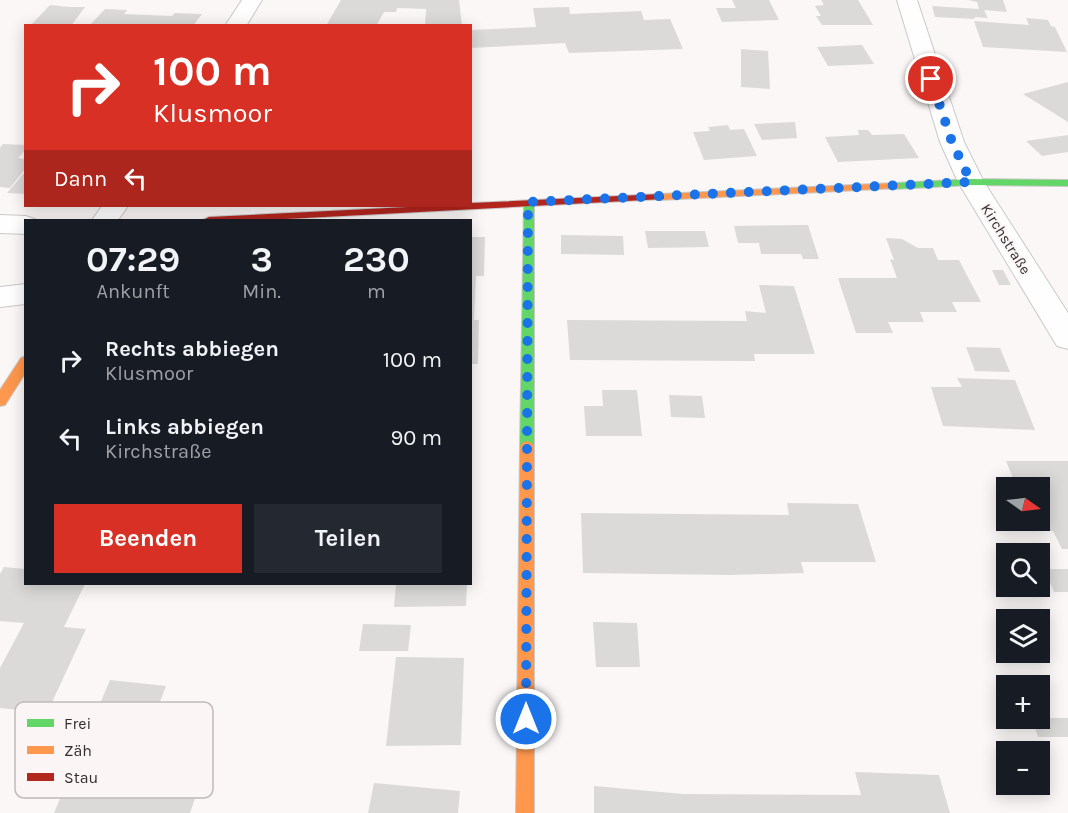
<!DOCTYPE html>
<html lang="de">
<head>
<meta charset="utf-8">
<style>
	body { margin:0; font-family:Karla,sans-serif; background:#242831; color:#f1f3f6; height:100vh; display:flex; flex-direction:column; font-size:22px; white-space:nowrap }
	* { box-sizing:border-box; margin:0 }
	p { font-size:20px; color:#9ea1a6 }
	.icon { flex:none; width:33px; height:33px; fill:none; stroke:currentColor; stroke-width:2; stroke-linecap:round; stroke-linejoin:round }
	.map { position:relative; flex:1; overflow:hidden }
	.drawer { position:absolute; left:24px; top:219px; width:448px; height:366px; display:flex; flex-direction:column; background:#171b24; border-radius:0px; box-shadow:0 3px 15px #0003 }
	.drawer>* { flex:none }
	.banner { position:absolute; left:24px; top:24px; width:448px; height:183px; border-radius:0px; box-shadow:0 3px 15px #0003; background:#d93025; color:#fff; overflow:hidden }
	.needle { width:39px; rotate:104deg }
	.controls { position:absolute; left:996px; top:477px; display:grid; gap:12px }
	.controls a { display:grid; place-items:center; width:54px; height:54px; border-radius:0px; background:#171b24; box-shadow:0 3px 15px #0003; font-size:30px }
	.pin { position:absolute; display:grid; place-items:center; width:51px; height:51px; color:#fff; margin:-26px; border:3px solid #fff; border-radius:50%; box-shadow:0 2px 6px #0007 }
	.me { position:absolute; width:66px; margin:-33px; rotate:0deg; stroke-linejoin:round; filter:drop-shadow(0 0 4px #0008) }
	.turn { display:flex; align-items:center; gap:21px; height:126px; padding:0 30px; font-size:27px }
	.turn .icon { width:78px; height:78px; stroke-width:2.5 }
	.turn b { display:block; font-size:42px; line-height:51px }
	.then { display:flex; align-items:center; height:57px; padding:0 30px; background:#0003; gap:12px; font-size:22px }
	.eta { display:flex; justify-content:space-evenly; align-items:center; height:102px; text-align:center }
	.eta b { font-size:36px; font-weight:700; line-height:42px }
	.action { display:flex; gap:12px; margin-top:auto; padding:12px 30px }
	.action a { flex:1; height:69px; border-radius:0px; background:#d93025; color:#fff; font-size:24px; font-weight:700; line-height:69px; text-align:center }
	.action a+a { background:#242831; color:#f1f3f6 }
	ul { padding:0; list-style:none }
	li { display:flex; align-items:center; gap:18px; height:78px; padding:0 30px }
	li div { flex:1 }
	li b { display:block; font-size:22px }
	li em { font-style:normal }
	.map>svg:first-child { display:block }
	.building { fill:#dcdad9 }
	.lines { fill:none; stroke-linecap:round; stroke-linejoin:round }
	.street-casing { stroke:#cbc9c8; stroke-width:2 }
	.fast-casing { stroke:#cbc9c8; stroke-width:2 }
	.slow-casing { stroke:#cbc9c8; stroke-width:2 }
	.jam-casing { stroke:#cbc9c8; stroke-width:2 }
	.street { fill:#fefefe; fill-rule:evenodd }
	.fast { fill:#63d668; fill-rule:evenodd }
	.slow { fill:#ff974d; fill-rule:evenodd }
	.jam { fill:#b3261e; fill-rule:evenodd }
	.route { stroke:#1a73e8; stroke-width:10; stroke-dasharray:0 18 }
	.labels { text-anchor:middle; stroke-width:4.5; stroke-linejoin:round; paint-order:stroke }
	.far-street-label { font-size:15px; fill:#32302f; stroke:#fbf6f5 }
	.key { fill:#fbf6f5; stroke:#bfbbba; stroke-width:1.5 }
	.key-label { font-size:16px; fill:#32302f }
</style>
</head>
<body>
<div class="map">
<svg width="1068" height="813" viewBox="0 0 1068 813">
	<rect width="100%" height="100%" fill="#faf7f6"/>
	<g class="building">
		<path d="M341 0H459L462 26H425L426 9 397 8 396 12H384L376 26H326Z"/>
		<path d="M732 0H769L779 20 722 22 716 8H736Z"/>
		<path d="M821 0H858L873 25H822L816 16H821L815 6 824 5Z"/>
		<path d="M968 0H1003L1007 12 984 10 988 18 974 17 975 19 935 17 932 6 979 9 977 2Z"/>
		<path d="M50 5 69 7H85L71 26H30Z"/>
		<path d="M569 7 570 14 641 11 644 20 670 19 683 49 569 53 565 43 471 48V30L536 27 533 8Z"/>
		<path d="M105 9 127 10 124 14 149 15 172 16 175 13 202 14 193 26H89Z"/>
		<path d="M1026 18 1048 20 1051 26 1055 27 1067 52 983 47 974 21 1029 25Z"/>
		<path d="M862 45 874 64 828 66 817 47Z"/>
		<path d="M741 49 768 51 770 89 741 87Z"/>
		<path d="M1068 82V122L1023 94Z"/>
		<path d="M795 122 797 138 762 140 754 124Z"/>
		<path d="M728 125 730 130 744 129 757 156 704 160 693 132 710 131 708 127Z"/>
		<path d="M858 130H868L872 135 904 134 919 158 838 162 825 137 859 135Z"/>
		<path d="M1068 135V152L1042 156 1026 141Z"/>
		<path d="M3 144 26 145V149L18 158 26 159V168L10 188 0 187V148Z"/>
		<path d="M24 173 26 174V194L7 193Z"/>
		<path d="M808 225 819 259H803L801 254H761L759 243H738L734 226Z"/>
		<path d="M645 231H705L709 247 648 248Z"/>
		<path d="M561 235 623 236 624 255 561 254Z"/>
		<path d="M471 237H485L484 276H476L474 320H479L478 364H471Z"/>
		<path d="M886 238 902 239 918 248H933L938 260H959L981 302H952L957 312H920L924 322H888L893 333H856L838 278H897L890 259 894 260Z"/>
		<path d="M992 270H1003L1011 285H999Z"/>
		<path d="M759 285 794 286 815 354H754L755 361 570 360 567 320 747 321 745 311 766 313Z"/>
		<path d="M966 347 1000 348 1010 372 975 371Z"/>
		<path d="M957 378 1015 380 1035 430 943 426 931 387H962Z"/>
		<path d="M602 390H637L642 436H586L584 406H603Z"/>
		<path d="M669 395 702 396 705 418 671 417Z"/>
		<path d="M1006 461H1068V549H1062L1053 531H1036L1032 520H1040V488H1017Z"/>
		<path d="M787 503 858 504 876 562H801L804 573 730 575 583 573 581 513 789 515Z"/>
		<path d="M4 567 26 569V584H85L64 627 86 629 47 713 0 708V668L24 623 0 621V574Z"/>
		<path d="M1045 569H1068V592H1054Z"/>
		<path d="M396 584H467L466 606 394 607Z"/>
		<path d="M593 622 637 623 640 667H596Z"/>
		<path d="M363 624 411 625 408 651H359Z"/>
		<path d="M396 657 464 658 461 745 386 746Z"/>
		<path d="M110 680 166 686 156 712H161L143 765 205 769 190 813H54Z"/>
		<path d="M1032 718H1068V737H1038Z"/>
		<path d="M855 772 939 775 950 813H594V786L683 794 861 795Z"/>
		<path d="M374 783 460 791 458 813H368Z"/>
	</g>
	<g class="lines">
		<g class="street-casing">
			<g id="street">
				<path d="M242 0H262L246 26H225Z"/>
				<path d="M897 0H917L964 142 984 182 1068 313V349L1057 346 958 182 940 142Z"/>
				<path d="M102 206H128L118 220H92Z"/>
				<path d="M0 215 26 216 37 220H26V234L0 233Z"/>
				<path d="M26 284V304L0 307V287Z"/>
			</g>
		</g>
		<g class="fast-casing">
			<g id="fast">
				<path d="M971 179 1068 180V186L971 185 895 189 890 186 895 183Z"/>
				<path d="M529 200 534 203V447L532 451H522L520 447 524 203Z"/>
			</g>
		</g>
		<g class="slow-casing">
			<g id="slow">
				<path d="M895 183 899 184V188L660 200 655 197 660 194Z"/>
				<path d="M26 356V372L5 405 0 406V390L21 358Z"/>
				<path d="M527 441 532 443 534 447V813H516L520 447 522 443Z"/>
			</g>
		</g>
		<g class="jam-casing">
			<path id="jam" d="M660 194 664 195V199L267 220H203L209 217 427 206H471V203Z"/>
		</g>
		<use href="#street" class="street"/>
		<use href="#fast" class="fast"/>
		<use href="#slow" class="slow"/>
		<use href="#jam" class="jam"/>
	</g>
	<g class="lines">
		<path class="route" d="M526 719 528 202 971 182 952 142 931 79"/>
	</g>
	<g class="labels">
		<g class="far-street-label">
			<text transform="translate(1006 239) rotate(58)" y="5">Kirchstraße</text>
		</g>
	</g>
	<rect x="15" y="702" width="198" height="96" rx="9" class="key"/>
	<rect x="27" y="719" width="27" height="8" fill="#63d668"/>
	<rect x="27" y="746" width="27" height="8" fill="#ff974d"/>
	<rect x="27" y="773" width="27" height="8" fill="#b3261e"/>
	<g class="key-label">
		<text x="64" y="729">Frei</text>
		<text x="64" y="756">Zäh</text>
		<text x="64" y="783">Stau</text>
	</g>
</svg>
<div class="controls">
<a><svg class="needle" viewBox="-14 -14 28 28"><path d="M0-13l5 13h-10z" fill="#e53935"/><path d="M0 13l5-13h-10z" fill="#9ea1a6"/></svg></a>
<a><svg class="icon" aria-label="search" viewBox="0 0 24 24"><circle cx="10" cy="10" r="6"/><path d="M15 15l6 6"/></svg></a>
<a><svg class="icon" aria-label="layers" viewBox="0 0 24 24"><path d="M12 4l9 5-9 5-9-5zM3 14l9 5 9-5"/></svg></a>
<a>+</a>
<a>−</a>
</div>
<div class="pin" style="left:931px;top:79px;background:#d93025"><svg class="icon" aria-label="arrive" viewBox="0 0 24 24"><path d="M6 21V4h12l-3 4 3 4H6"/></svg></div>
<svg class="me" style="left:526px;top:719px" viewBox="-20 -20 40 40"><circle r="17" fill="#1a73e8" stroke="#fff" stroke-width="3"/><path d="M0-11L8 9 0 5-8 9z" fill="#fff"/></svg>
<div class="banner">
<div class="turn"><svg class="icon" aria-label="right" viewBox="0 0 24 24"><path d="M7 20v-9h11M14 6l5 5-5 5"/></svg><div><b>100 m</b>Klusmoor</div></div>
<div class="then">Dann<svg class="icon" aria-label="left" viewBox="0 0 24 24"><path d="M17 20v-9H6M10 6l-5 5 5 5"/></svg></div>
</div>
<section class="drawer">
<div class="eta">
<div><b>07:29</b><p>Ankunft</p></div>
<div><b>3</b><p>Min.</p></div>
<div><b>230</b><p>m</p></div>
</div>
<ul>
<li><svg class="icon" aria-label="right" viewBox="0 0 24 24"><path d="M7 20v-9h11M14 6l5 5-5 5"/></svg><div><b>Rechts abbiegen</b><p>Klusmoor</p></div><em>100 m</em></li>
<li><svg class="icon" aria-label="left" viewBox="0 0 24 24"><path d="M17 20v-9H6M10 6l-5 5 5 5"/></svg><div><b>Links abbiegen</b><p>Kirchstraße</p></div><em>90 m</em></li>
</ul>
<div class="action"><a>Beenden</a><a>Teilen</a></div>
</section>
</div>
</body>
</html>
